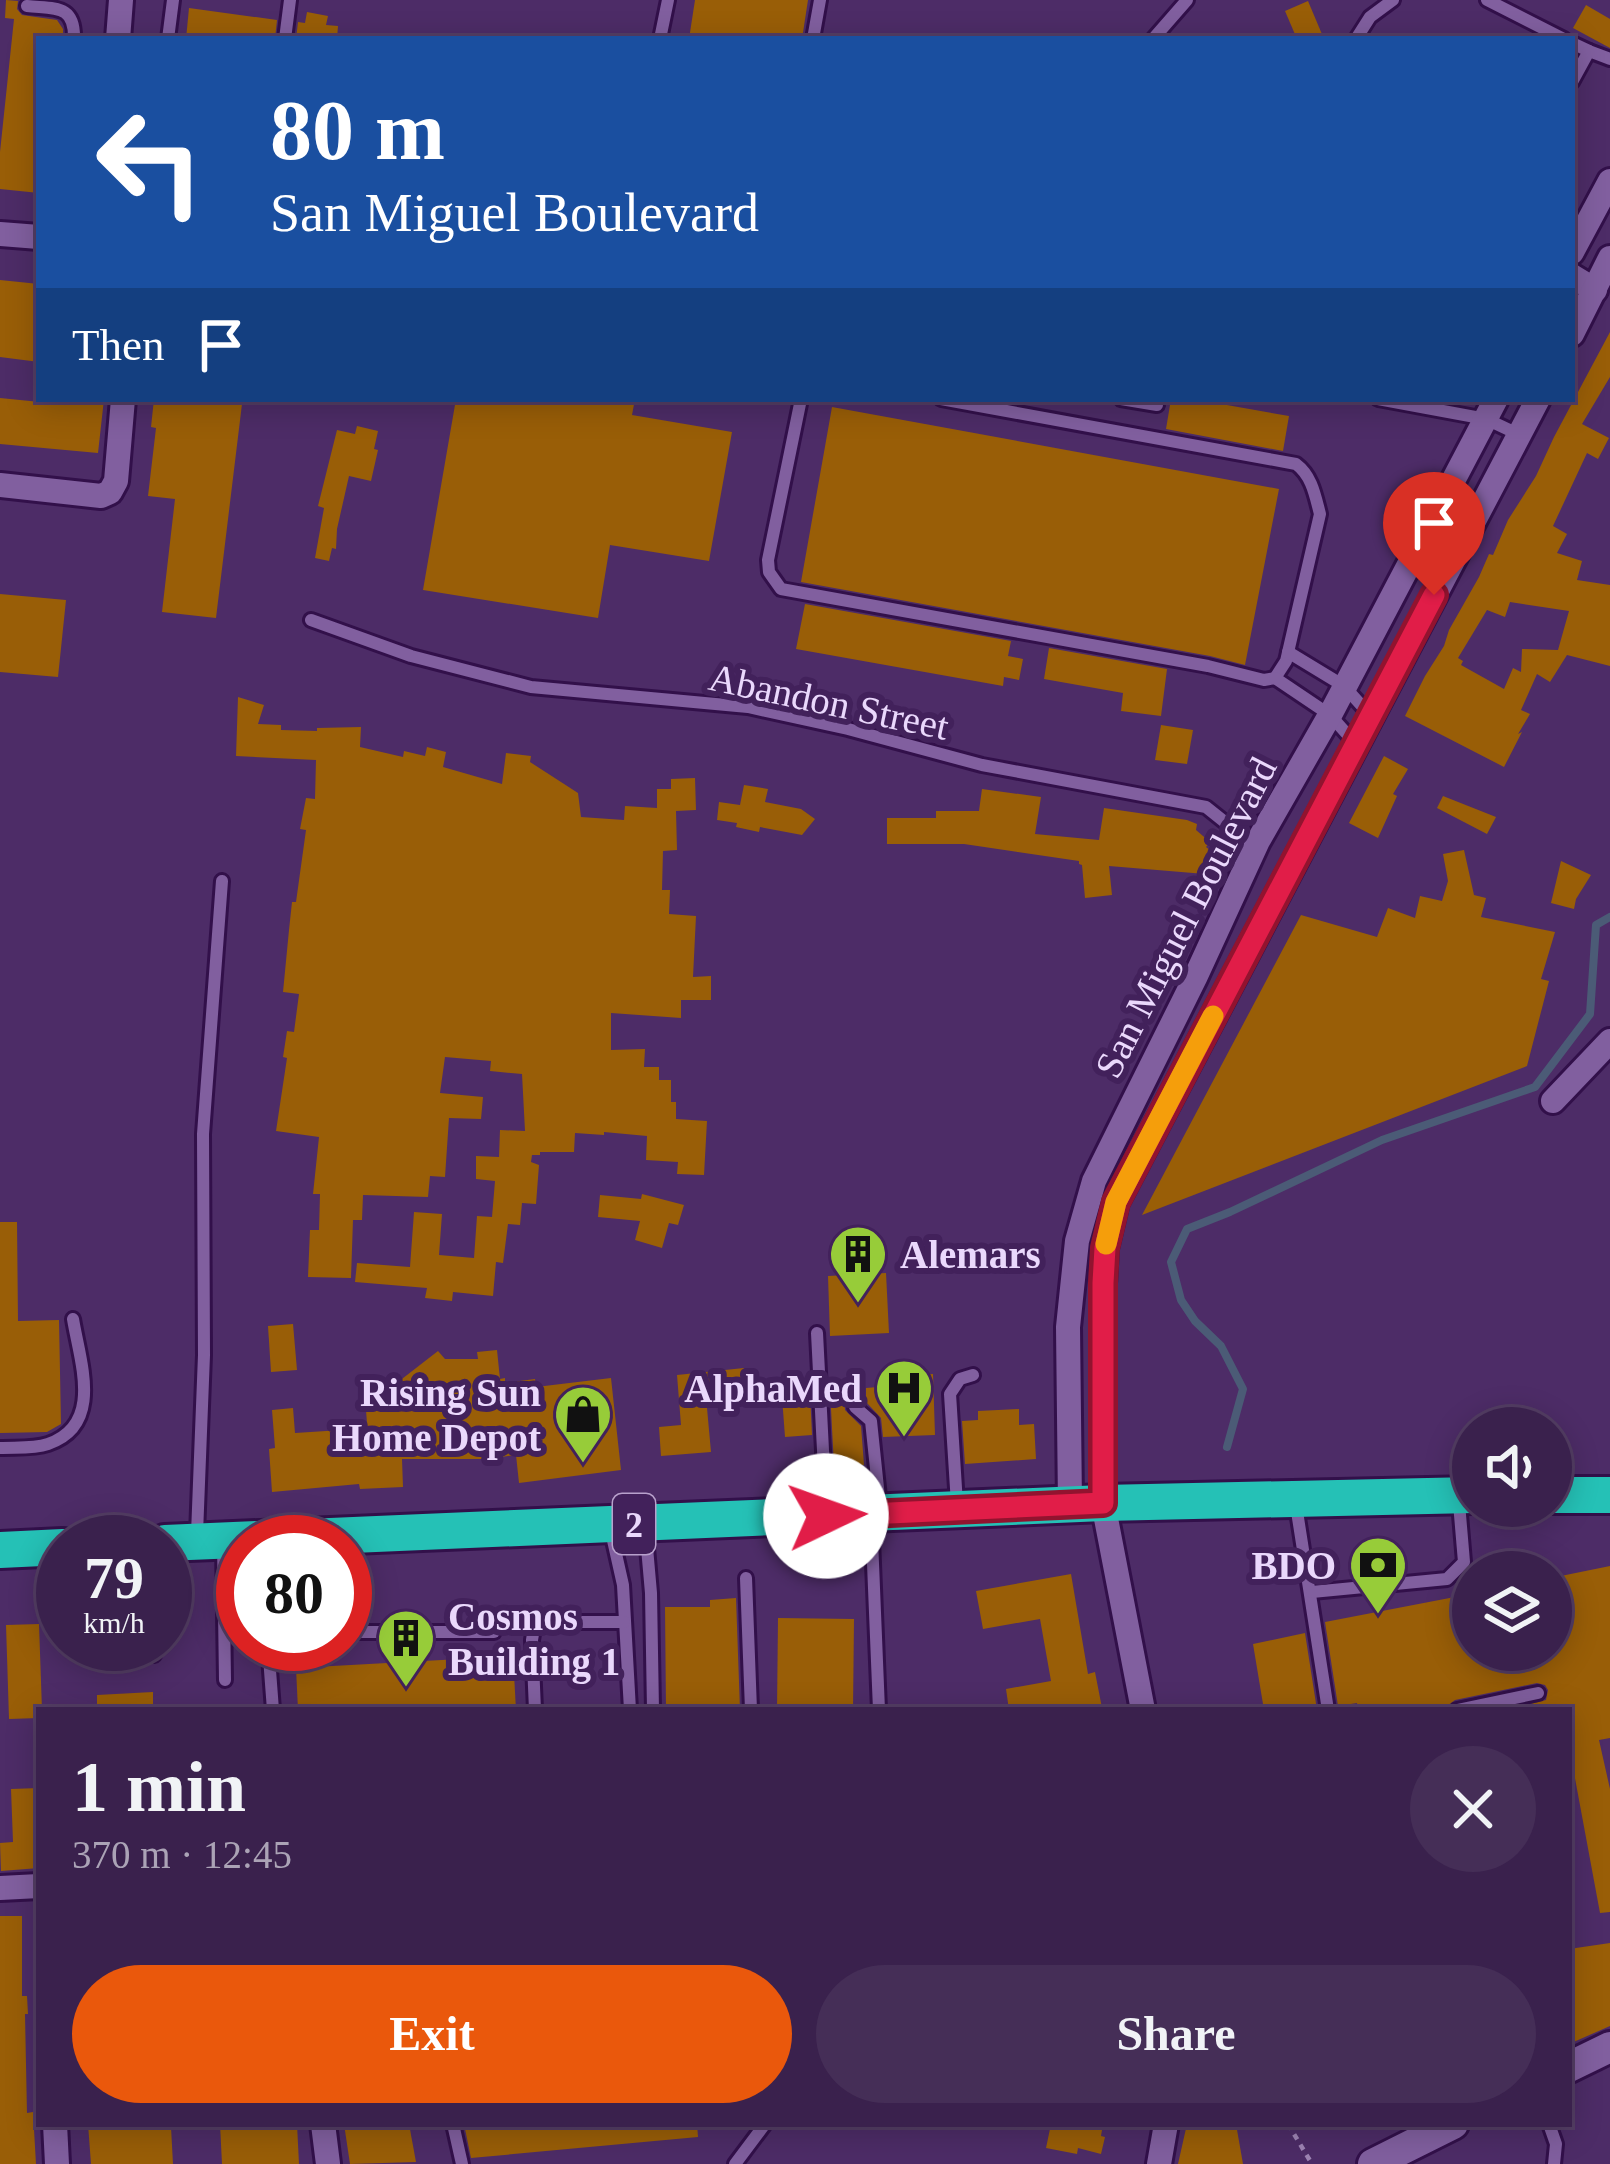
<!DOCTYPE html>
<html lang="en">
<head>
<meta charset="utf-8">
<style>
	body { margin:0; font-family:"Times New Roman",serif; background:#452e57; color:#f1f3f6; height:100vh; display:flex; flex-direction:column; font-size:45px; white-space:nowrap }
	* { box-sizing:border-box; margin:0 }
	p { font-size:39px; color:#aba3b6 }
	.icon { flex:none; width:66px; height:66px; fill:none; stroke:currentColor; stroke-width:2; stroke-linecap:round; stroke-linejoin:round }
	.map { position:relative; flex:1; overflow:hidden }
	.details { position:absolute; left:36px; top:1707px; width:1536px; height:420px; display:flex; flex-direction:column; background:#3a214d; border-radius:0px; box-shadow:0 6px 30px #0003,0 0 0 3px #543e65 }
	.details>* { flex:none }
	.guide { position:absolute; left:36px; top:36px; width:1539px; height:366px; border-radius:0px; box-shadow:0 6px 30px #0003,0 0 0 3px #543e65; background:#1a4fa0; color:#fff; overflow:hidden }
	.buttons { position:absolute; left:1452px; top:1407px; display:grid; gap:24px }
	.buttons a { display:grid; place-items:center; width:120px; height:120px; border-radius:50%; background:#3a214d; box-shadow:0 6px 30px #0003,0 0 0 3px #543e65; font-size:60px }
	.speed { position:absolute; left:36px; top:1515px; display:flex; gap:24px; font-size:60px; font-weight:700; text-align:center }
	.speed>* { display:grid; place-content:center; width:156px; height:156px; border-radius:50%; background:#3a214d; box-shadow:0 6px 30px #0003,0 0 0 3px #543e65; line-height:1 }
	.speed small { font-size:30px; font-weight:400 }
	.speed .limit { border:18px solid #d22; background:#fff; color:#111 }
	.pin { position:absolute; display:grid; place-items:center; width:102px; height:102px; color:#fff; margin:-123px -51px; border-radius:50% 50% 50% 0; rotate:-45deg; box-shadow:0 0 12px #0007 }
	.pin .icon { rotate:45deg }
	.me { position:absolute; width:132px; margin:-66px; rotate:87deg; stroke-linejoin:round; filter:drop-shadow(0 0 9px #0008) }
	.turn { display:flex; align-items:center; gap:42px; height:252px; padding:0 36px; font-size:54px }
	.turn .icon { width:156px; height:156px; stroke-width:2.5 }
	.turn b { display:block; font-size:84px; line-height:102px }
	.then { display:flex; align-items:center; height:114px; padding:0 36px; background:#0003; gap:24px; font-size:45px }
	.round { display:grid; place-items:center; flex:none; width:126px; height:126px; border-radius:63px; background:#452e57 }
	.overview { display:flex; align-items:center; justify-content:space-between; height:204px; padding:0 36px }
	h1 { font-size:72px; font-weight:700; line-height:90px }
	.button { display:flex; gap:24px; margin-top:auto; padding:24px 36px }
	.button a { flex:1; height:138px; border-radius:72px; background:#ea580c; color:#fff; font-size:48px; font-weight:700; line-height:138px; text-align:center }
	.button a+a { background:#452e57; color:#f1f3f6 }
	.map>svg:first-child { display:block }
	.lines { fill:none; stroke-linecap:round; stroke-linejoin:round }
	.stream { stroke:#4b5b76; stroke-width:8 }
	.building { fill:#995e07; fill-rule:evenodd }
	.lane-casing { stroke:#32104a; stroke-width:18 }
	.street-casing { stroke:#32104a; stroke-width:30 }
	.secondary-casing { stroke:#32104a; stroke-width:36 }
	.highway-casing { stroke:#32104a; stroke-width:42 }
	.path { stroke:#9e84b4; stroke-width:4.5; stroke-dasharray:6 6; stroke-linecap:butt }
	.lane { stroke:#815f9f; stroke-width:12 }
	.street { stroke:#815f9f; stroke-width:24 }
	.secondary { stroke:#815f9f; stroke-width:30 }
	.highway { stroke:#25c1b6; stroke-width:36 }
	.route-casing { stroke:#92132f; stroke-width:30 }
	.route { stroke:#e11d48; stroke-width:21 }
	.slow { stroke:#f59e0b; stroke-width:21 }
	.labels { text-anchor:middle; stroke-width:12; stroke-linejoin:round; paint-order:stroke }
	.shield { fill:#42215b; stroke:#b8a1cc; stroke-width:3 }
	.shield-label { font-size:36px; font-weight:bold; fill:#ead8fc }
	.street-label { font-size:39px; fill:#ead8fc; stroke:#42215b }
	.poi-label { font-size:39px; font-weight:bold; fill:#ead8fc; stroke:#42215b; text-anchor:end }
</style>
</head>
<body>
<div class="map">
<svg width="1610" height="2164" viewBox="0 0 1610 2164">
	<rect width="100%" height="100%" fill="#4d2c67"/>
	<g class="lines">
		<path class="stream" d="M1227 1447 1243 1389 1221 1346 1195 1321 1181 1300 1171 1262 1187 1229 1230 1212 1382 1140 1535 1087 1590 1014 1596 925 1610 917"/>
	</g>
	<g class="building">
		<path d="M6 0 18 1 17 9 22 15 57 20 63 29V39H39V193L0 189V152L14 19 5 18Z"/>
		<path d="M695 0H808L802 39H689Z"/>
		<path d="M1308 1 1324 39H1297L1285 11Z"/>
		<path d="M1586 5 1610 19V48L1573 28Z"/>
		<path d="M189 8 277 20 275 39H186Z"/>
		<path d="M307 12 328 16 326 25 338 26 337 39H296L298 22 305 23Z"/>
		<path d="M0 280 39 284V362L0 357Z"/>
		<path d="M1610 332V377L1582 424 1609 438 1598 459 1587 453 1553 526 1567 534 1557 553 1582 561 1577 580 1610 585V666L1567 655 1550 682 1537 674 1521 710 1530 714 1518 734 1522 732 1504 767 1405 716 1425 676 1444 646 1449 630 1479 577 1489 554 1493 555 1508 520 1536 476 1554 437ZM1510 602 1569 611 1558 650 1522 649 1521 672 1513 668 1504 689 1461 665 1463 661 1458 658 1487 610 1505 617Z"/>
		<path d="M0 398 60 404 61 399H104L98 453 0 444Z"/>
		<path d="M154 399H196L242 404 216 618 162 612 175 499 148 496 156 428 151 427Z"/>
		<path d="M456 399H635L632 415 732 432 709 561 610 545 598 618 423 590Z"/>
		<path d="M1171 399H1193L1289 416 1283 451 1166 429Z"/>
		<path d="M832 407 1279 489 1245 665 1210 656 801 582Z"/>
		<path d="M357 426 378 431 374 449 378 450 371 481 349 476 337 529 336 549 332 548 329 561 315 558 324 508 318 506 337 430 355 434Z"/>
		<path d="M0 594 66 600 58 677 0 672Z"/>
		<path d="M805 604 1011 641 1008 656 1023 659 1019 680 1004 677 1003 686 796 649Z"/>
		<path d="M1049 648 1167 669 1161 716 1121 711 1123 693 1044 679Z"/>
		<path d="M238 697 264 705 258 724 281 725V730L317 731V728L361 727 360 747 403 757 404 751 425 756 427 747 446 752 443 767 502 784 506 753 531 756 530 762 578 793 581 817 624 820 625 806 657 808V789H671V779L695 778 696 810 676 811 677 850 663 851 662 890H670L669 914 696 916 693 977 711 976V1000H681V1018L611 1013V1050L645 1049 644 1067H659V1080H671V1102H676V1119L707 1121 704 1175 677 1174 678 1162 646 1160 647 1136 604 1132V1135L575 1133 574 1152H540V1155H532L531 1162 539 1165 536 1204 522 1203 520 1225 508 1224 503 1263 496 1262 493 1296 453 1292 452 1301 425 1298 427 1288 355 1282 357 1263 410 1267 414 1212 442 1214 439 1255 474 1258 477 1216 492 1217 495 1181 476 1179V1156L499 1157 500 1130 525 1131 522 1074 490 1071 491 1061 445 1057 440 1093 483 1097 481 1119 449 1118 445 1177 430 1176 428 1197 363 1195 362 1220H353L351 1278 308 1277 310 1230H319L320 1194H313L319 1137 276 1131 287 1058 283 1057 287 1031 294 1032 299 994 283 992 289 930 292 902H296L306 830 300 829 306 798 315 799 316 760 236 756Z"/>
		<path d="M1161 725 1193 730 1187 764 1155 760Z"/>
		<path d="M1384 756 1408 769 1393 794 1397 796 1378 838 1349 823Z"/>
		<path d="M744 785 768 789 765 802 801 809 815 819 802 835 760 827 759 832 736 827 737 823 717 820 719 802 740 805Z"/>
		<path d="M982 789 1041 797 1035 834 1099 840 1104 808 1187 820 1197 824 1196 830 1210 842 1206 847 1219 857 1205 874 1109 866 1112 895 1085 898 1082 865 1079 864V861L964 844H887V818H936V811H979Z"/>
		<path d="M1443 796 1496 817 1487 834 1437 808Z"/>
		<path d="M1464 850 1474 895 1486 898 1481 917 1555 932 1541 979 1549 981 1527 1066 1142 1215 1301 915 1377 937 1388 908 1415 918 1420 896 1442 901 1448 881 1443 854Z"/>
		<path d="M1561 861 1591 875 1576 899 1574 909 1551 903Z"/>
		<path d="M642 1194 684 1205 678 1225 669 1223 662 1248 635 1240 640 1221 598 1217 600 1195 641 1199Z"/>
		<path d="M0 1222H17L18 1321 59 1320 61 1424 47 1432 0 1433Z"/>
		<path d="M886 1273 889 1333 830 1336 828 1276Z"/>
		<path d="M293 1324 297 1370 271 1372 268 1326Z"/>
		<path d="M497 1350 500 1379 505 1378V1383L535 1379 536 1387 611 1378 621 1470 519 1483 516 1455 486 1459H402L403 1487 360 1489 359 1484 272 1492 269 1449 275 1448 272 1410 293 1408 295 1433 357 1429V1423H367L364 1385 398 1382 438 1351 445 1359H478L477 1352Z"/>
		<path d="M744 1368 747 1404 707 1408 711 1452 661 1456 659 1427 681 1425 677 1375Z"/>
		<path d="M933 1374 935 1435 883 1437 881 1418 866 1402V1388L878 1387V1376Z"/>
		<path d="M844 1389 845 1410 861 1426 864 1465 834 1466 830 1390Z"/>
		<path d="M810 1393 812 1435 785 1437 782 1397Z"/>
		<path d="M1019 1409V1425L1034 1424 1036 1459 965 1464 962 1421 978 1420V1411Z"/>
		<path d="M1610 1566V1738L1599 1740 1610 1789V1912L1600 1913 1569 1746V1710H1508L1546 1700 1548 1690 1545 1685 1537 1683 1455 1700 1447 1706 1426 1710H1358L1357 1703 1338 1706 1325 1622 1460 1596V1600L1473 1598V1653L1488 1650H1551V1578Z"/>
		<path d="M1071 1574 1088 1674 1095 1672 1102 1708 1009 1710 1006 1689 1051 1681 1040 1619 983 1629 976 1591Z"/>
		<path d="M736 1598 740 1710H666L665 1607H710V1600Z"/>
		<path d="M778 1618 854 1619 853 1710H777Z"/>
		<path d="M39 1624 42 1710H39V1718L9 1719 6 1625Z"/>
		<path d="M1305 1633 1317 1710H1264L1253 1644Z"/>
		<path d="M513 1656 516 1710H298L296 1668Z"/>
		<path d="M153 1692V1710H97V1695Z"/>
		<path d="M39 1788V1868L1 1871 0 1843 13 1842 11 1789Z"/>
		<path d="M0 1916H22V1996H27L28 2014H25L27 2113 33 2112 36 2164H0Z"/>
		<path d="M1610 1943V2026L1569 2044V1949Z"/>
		<path d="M88 2124H152V2128L171 2127 173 2164H91Z"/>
		<path d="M220 2124H297L299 2164H222Z"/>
		<path d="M344 2124H409L416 2162 350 2164Z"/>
		<path d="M464 2124H697L698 2137 471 2158Z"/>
		<path d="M1051 2124H1103L1101 2136 1105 2137 1101 2154 1078 2148 1077 2154 1046 2148Z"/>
		<path d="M1187 2124H1236L1243 2164H1178Z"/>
	</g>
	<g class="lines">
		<g class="lane-casing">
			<g id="lane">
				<path d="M1487 0 1564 39"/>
				<path d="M27 6C55 9 75 4 74 39"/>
				<path d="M168 39 173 0"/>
				<path d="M285 39 290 0"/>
				<path d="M660 39 668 0"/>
				<path d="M813 39 820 0"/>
				<path d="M1153 39 1187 0"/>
				<path d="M1356 39 1370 17 1393 0"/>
				<path d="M1572 43 1589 51"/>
				<path d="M1572 82 1589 51 1610 59"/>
				<path d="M801 399 768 560 769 572 781 589 1208 666 1264 680 1275 678 1286 661 1320 514C1315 495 1312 476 1296 464L941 399"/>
				<path d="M1121 399 1157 405"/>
				<path d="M1378 399 1486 419 1520 435"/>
				<path d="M311 620 411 656 531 687 748 707 848 729 982 765 1206 807 1236 831 1258 841"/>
				<path d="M1288 652 1344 686 1370 715"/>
				<path d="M1275 678 1330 715 1355 743"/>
				<path d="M817 1333 826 1509"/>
				<path d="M855 1384V1407L871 1421 880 1507"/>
				<path d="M0 1448C15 1447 33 1449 48 1444 104 1425 80 1362 73 1319"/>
				<path d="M957 1504 950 1394 960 1379 973 1375"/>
				<path d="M1296 1505 1328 1710"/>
				<path d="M871 1515 879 1710"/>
				<path d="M645 1525 651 1593 653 1710"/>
				<path d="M610 1527 623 1585 630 1710"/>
				<path d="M197 1534 204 1355 203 1134 222 881"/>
				<path d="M223 1542 225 1680"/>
				<path d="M746 1578 751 1710"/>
				<path d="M1312 1592 1447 1579 1464 1562 1459 1503"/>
				<path d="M345 1632H494"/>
				<path d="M153 1644 154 1655"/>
				<path d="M268 1644 273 1710"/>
				<path d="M535 1710 532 1640 534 1628 541 1622H624"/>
				<path d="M1457 1710 1538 1693"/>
				<path d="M453 2124 462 2164"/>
				<path d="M1549 2124 1556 2144 1554 2164"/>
				<path d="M735 2164 765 2124"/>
			</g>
		</g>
		<g class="street-casing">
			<g id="street">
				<path d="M118 39 121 0"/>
				<path d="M0 234 39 237"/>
				<path d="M1572 252 1610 181"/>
				<path d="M1572 276 1595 290"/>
				<path d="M1572 334 1610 258"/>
				<path d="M0 485 101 496 110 492 116 481 123 399"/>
				<path d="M1553 1101 1610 1041"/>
				<path d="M1070 1505 1068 1327 1077 1241 1094 1181 1195 978 1258 841 1330 715 1496 399"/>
				<path d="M1143 1710 1103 1503V1283L1105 1248 1116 1202 1538 399"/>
				<path d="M0 1888 39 1886"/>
				<path d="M55 2124 57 2164"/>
				<path d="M323 2124 328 2164"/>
				<path d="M1159 2164 1166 2124"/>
			</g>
		</g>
		<g class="secondary-casing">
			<g id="secondary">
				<path d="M1569 2067 1610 2047"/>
				<path d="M1373 2164 1453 2124"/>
			</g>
		</g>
		<g class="highway-casing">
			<g id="highway">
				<path d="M1551 1495H1610"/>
				<path d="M165 1543 1103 1503 1473 1495"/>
				<path d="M0 1550 63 1547"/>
			</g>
		</g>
		<path class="path" d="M1288 2124 1312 2164"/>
		<use href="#lane" class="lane"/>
		<use href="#street" class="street"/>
		<use href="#secondary" class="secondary"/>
		<use href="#highway" class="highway"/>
	</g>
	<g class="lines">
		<g class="route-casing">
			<path id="route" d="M826 1516 1103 1503V1283L1105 1248 1116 1202 1434 595"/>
		</g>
		<use href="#route" class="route"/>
		<path class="slow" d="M1106 1244 1116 1202 1213 1016"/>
	</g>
	<defs>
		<g id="building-pin" transform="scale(3)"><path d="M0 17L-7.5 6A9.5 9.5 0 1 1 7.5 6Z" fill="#97cc39" stroke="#42215b"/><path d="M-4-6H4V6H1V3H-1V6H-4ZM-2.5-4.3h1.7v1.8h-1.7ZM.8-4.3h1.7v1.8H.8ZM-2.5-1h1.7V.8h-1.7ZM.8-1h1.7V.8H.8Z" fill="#111"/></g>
		<g id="hospital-pin" transform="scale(3)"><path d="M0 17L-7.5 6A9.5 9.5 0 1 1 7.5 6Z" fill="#97cc39" stroke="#42215b"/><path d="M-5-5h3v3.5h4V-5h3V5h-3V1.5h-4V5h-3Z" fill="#111"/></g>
		<g id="shop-pin" transform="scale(3)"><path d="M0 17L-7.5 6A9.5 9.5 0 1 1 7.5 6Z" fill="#97cc39" stroke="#42215b"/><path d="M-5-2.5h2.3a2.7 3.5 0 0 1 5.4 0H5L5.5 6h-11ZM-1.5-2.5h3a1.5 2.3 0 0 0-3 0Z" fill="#111"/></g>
		<g id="bank-pin" transform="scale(3)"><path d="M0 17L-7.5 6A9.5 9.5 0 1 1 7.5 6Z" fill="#97cc39" stroke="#42215b"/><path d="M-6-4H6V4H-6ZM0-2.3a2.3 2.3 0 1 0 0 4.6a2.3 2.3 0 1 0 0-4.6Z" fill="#111"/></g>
	</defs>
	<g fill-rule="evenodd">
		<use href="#building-pin" x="858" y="1254"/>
		<use href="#hospital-pin" x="904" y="1388"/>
		<use href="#shop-pin" x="583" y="1414"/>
		<use href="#bank-pin" x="1378" y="1565"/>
		<use href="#building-pin" x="406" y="1638"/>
	</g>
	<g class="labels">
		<rect class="shield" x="613" y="1494" width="42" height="60" rx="9"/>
		<g class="shield-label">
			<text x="634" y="1537">2</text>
		</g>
		<g class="street-label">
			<text transform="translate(829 701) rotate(12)" y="14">Abandon Street</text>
			<text transform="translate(1185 917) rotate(-63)" y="14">San Miguel Boulevard</text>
		</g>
		<g class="poi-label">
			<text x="900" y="1268" text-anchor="start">Alemars</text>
			<text x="862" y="1402">AlphaMed</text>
			<text x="541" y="1406">Rising Sun<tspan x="541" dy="45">Home Depot</tspan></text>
			<text x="1336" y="1579">BDO</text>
			<text x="448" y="1630" text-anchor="start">Cosmos<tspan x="448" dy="45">Building 1</tspan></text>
		</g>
	</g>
</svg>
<div class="buttons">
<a><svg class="icon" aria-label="sound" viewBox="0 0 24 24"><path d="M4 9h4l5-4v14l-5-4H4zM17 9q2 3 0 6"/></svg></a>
<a><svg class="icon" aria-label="layers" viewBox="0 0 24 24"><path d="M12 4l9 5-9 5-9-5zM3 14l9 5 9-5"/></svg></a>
</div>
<div class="speed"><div>79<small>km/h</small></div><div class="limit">80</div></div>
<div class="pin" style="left:1434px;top:595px;background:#d93025"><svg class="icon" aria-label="arrive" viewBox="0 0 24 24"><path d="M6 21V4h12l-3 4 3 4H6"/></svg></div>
<svg class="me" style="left:826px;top:1516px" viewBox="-20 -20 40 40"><circle r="19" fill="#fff"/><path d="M0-13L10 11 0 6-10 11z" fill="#e11d48"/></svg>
<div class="guide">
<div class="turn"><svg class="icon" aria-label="left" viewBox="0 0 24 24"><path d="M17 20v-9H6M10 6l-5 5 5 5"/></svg><div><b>80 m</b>San Miguel Boulevard</div></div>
<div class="then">Then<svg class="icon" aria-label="arrive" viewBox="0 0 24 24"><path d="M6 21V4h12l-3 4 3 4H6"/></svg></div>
</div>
<section class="details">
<div class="overview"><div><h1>1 min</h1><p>370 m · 12:45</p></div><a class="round"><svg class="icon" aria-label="close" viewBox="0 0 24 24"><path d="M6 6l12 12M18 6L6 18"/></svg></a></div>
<div class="button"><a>Exit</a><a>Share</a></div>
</section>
</div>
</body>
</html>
